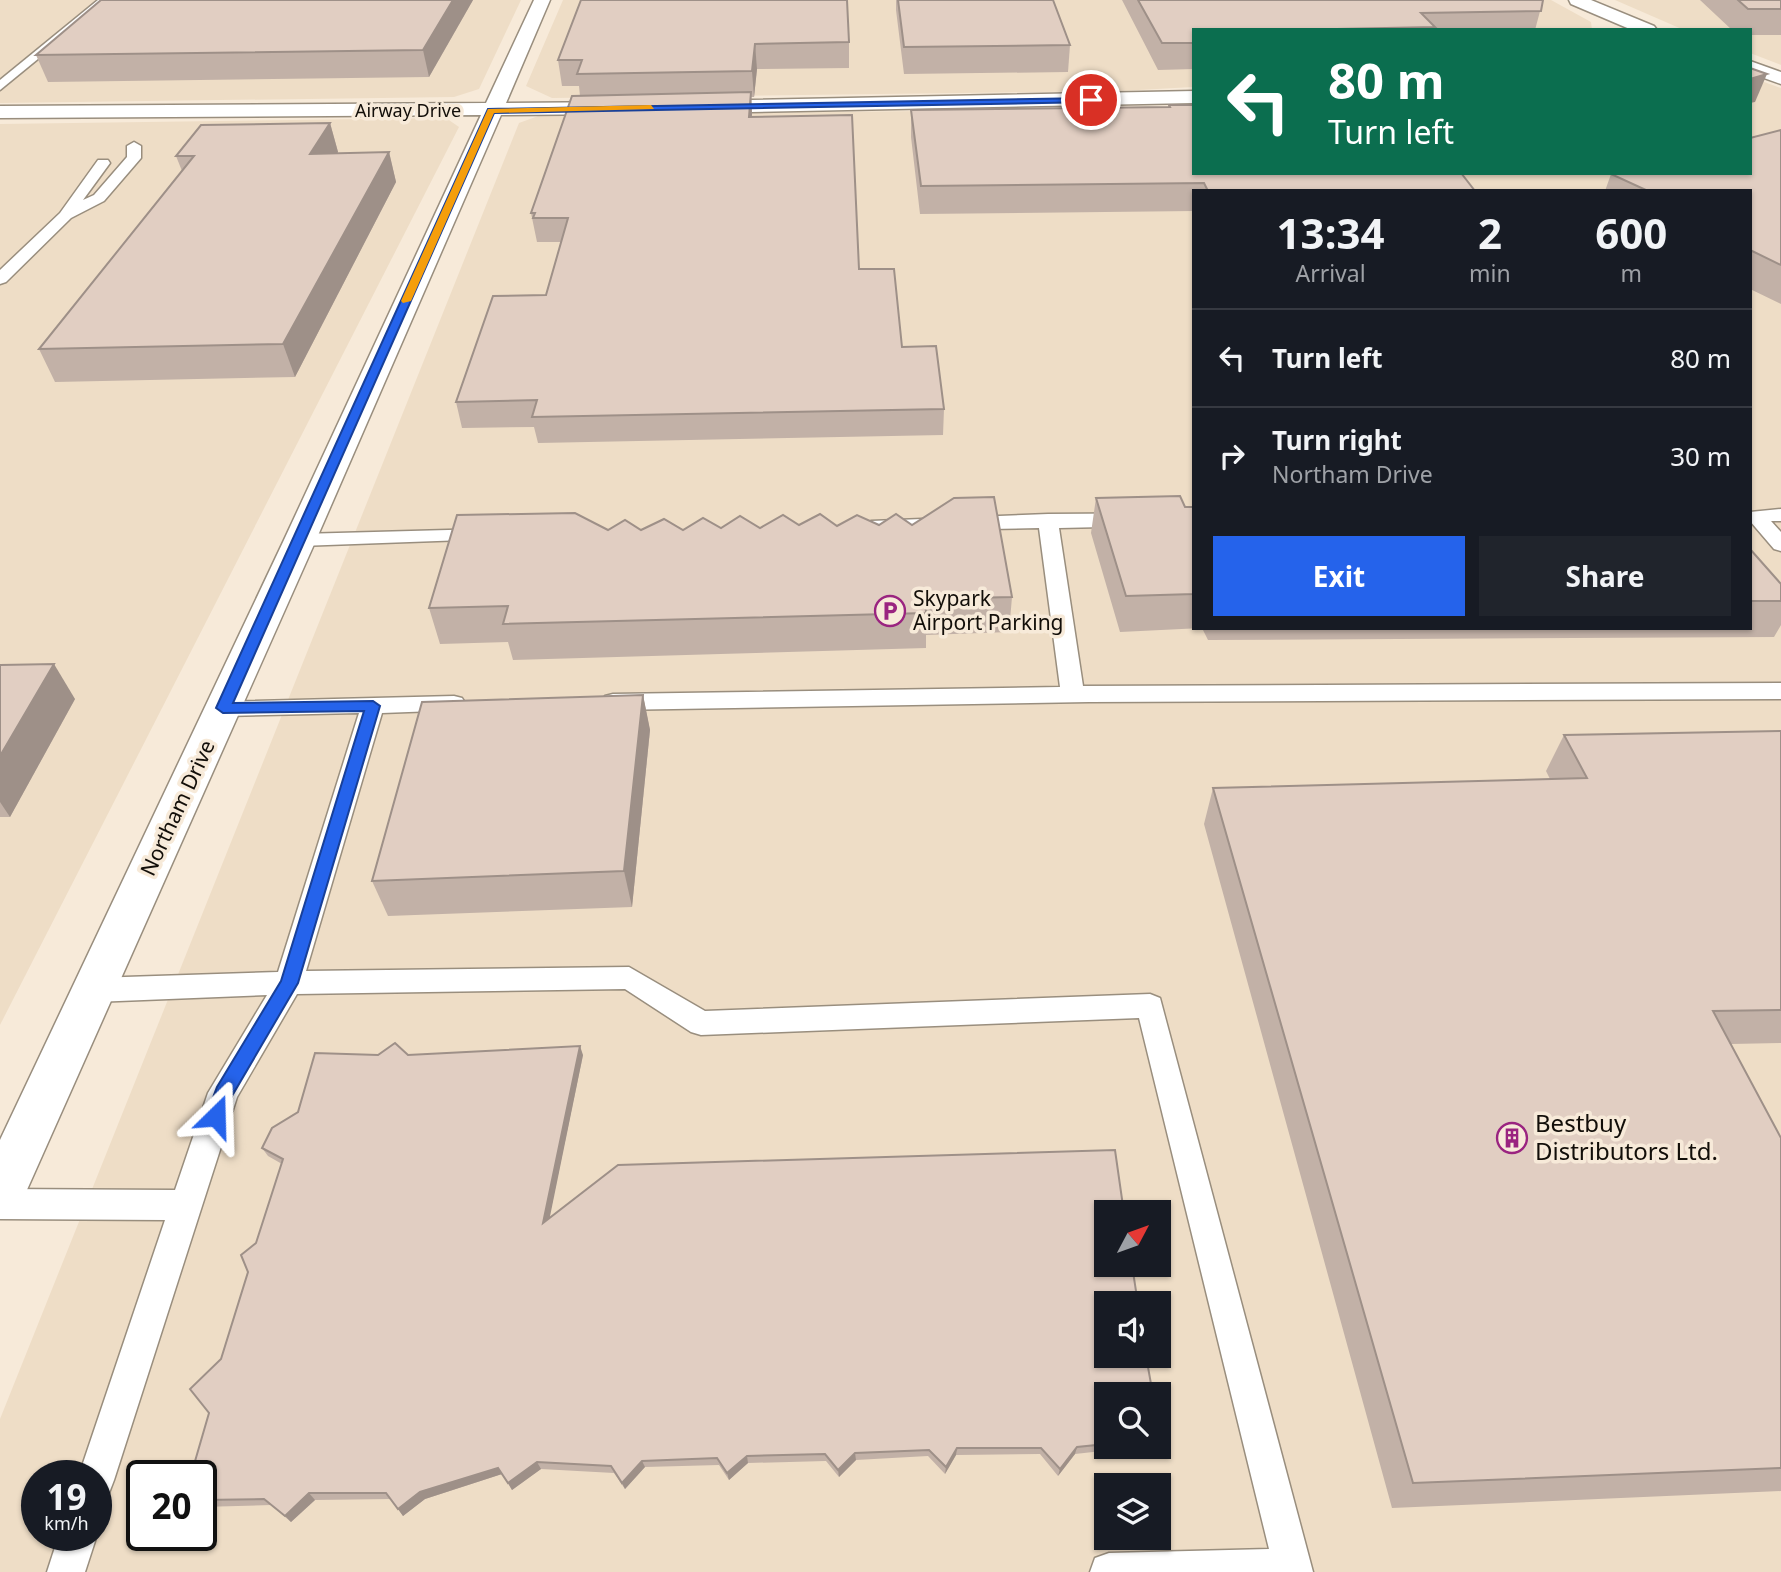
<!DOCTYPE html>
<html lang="en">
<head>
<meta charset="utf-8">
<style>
	body { margin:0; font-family:"Noto Sans",sans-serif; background:#20242c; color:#f1f3f6; height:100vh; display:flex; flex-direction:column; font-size:26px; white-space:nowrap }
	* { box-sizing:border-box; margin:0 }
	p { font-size:23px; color:#9ea1a6 }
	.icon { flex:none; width:38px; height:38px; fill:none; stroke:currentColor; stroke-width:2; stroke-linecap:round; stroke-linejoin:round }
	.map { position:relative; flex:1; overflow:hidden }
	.drawer { position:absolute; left:1192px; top:189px; width:560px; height:441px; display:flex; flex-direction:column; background:#171b24; border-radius:0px; box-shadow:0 2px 5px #0004 }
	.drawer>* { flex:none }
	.hud { position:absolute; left:1192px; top:28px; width:560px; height:147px; border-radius:0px; box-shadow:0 2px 5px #0004; background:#0b6e4f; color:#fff; overflow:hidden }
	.needle { width:46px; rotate:49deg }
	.tools { position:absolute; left:1094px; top:1200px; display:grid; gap:14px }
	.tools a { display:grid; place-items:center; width:77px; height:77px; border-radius:0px; background:#171b24; box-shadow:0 2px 5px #0004; font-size:35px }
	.speed { position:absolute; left:21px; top:1460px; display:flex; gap:14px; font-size:35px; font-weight:700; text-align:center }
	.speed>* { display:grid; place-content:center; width:91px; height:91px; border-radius:50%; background:#171b24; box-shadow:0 2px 5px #0004; line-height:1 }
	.speed small { font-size:18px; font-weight:400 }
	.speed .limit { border:4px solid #111; border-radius:10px; background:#fff; color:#111 }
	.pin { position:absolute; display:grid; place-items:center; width:60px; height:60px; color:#fff; margin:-30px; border:4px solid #fff; border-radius:50%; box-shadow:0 2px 7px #0007 }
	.me { position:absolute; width:77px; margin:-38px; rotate:22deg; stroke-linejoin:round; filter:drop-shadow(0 0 5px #0008) }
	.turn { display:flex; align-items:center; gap:24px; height:147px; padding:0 21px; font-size:32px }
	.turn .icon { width:91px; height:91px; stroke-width:2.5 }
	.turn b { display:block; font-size:49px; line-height:60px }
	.eta { display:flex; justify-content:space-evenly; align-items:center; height:119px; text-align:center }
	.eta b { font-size:42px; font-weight:700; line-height:49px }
	.button { display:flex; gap:14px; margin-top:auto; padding:14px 21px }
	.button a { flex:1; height:80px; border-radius:0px; background:#2563eb; color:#fff; font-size:28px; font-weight:700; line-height:80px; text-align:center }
	.button a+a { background:#20242c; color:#f1f3f6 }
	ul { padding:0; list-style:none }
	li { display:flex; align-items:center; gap:21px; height:98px; padding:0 21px; border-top:2px solid #363941 }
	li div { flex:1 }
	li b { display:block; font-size:26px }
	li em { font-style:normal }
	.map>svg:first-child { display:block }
	.built { fill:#eeddc6; fill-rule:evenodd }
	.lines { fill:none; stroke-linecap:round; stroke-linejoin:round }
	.service-casing { stroke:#998e7e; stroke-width:3 }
	.minor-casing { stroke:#998e7e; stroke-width:3 }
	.tertiary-casing { stroke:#998e7e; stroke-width:3 }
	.service { fill:#fff; fill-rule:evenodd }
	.minor { fill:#fff; fill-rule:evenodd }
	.tertiary { fill:#fff; fill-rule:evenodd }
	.wall { fill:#c2b1a7 }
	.shaded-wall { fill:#9e9088 }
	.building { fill:#e1cec2; stroke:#9e9088; stroke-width:2 }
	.route { fill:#2563eb; stroke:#184099; stroke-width:2 }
	.slow { fill:#f59e0b }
	.labels { text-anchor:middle; stroke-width:7; stroke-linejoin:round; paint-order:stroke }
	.far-street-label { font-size:18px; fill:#120e09; stroke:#f7ead9 }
	.poi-label { font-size:21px; fill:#120e09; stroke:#f7ead9; text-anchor:start }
	.street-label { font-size:21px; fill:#120e09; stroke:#f7ead9 }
	.near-poi-label { font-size:24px; fill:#120e09; stroke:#f7ead9; text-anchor:start }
</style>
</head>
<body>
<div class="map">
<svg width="1781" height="1572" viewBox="0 0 1781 1572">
	<rect width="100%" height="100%" fill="#f7ead9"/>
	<g class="built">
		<path d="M0 0H521L479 89 454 97 0 103Z"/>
		<path d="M563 0H1551L1591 22 1592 30H1194L1193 87 1120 91 552 98 526 86Z"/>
		<path d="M1615 0H1781V65L1750 53V30H1684Z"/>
		<path d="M1750 77 1781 88V1572H0V1419L519 123 541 115 1193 108 1194 173H1750ZM1194 191H1750V628H1194ZM1106 1213H1158V1265H1106ZM1106 1304H1158V1356H1106ZM1106 1395H1158V1447H1106ZM37 1475H96V1535H37ZM142 1475H201V1535H142ZM1106 1486H1158V1538H1106Z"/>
		<path d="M446 118 459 127 0 1025V124Z"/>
	</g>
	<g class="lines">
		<g class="service-casing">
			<g id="service">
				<path d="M98 0H110L0 90V80Z"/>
				<path d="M134 142 141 146V158L104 201 71 218 6 282 0 284V270L60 213 98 160H108L110 163 83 200 94 195 127 157V146Z"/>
				<path d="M1781 509V521H1771L1781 532V551L1774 549 1750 521V512Z"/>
				<path d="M1194 513V525L1059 528 1083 686 1781 683V699L1089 702 613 710 605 708 601 702 605 696 613 694 1060 687 1039 528 878 531 871 529 868 525 871 521 1048 514Z"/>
				<path d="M485 529 492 531 495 535 492 539 300 546 293 544 290 540 293 536 300 534Z"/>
				<path d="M454 696 462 698 466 704 462 710 382 713 306 971 629 967 705 1011 1150 994 1160 998 1313 1572H1090L1095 1558 1109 1553 1269 1549 1139 1018 701 1035 691 1032 625 989 297 994 237 1097 114 1480 109 1493 96 1498V1475H79L165 1220 0 1219V1189L175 1190 208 1093 267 995 94 1002 84 998 80 990 84 982 94 978 278 972 359 713 224 716 216 714 212 708 216 702Z"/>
				<path d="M96 1534 97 1535 85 1572H47L59 1535Z"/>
			</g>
		</g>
		<g class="minor-casing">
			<g id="minor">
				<path d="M534 0H550L506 103 621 102 628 104 631 108 628 112 621 114 501 115 316 540 18 1210 0 1217V1140L284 540 481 115 0 118V106L486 103Z"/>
				<path d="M1194 91V103L699 113 692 111 689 107 692 103 699 101Z"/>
			</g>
		</g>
		<g class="tertiary-casing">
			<g id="tertiary">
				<path d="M1569 0H1591L1654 26 1657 30H1632L1571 4Z"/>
				<path d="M1750 61 1781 72V84L1750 73Z"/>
			</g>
		</g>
		<use href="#service" class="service"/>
		<use href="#minor" class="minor"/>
		<use href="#tertiary" class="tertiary"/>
	</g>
	<g class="wall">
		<path d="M101 0H473L429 77 48 82 36 55Z"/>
		<path d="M581 0 849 42V68L757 69 754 97H751L752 117 859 269 902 347 944 409 943 435 538 443 534 427 462 428 456 402 546 295 561 242H537L531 213 580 96 579 86H562L558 60Z"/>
		<path d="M896 0H1053L1070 45 1068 72 904 74 896 10Z"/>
		<path d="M1122 0H1543L1535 30H1194V69L1158 70Z"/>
		<path d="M1700 0H1781V35H1750V30H1732Z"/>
		<path d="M1169 105 1475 191H1194V211L920 214 911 137V110L1168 107Z"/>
		<path d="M330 123 338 152 337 153 389 152 396 182 295 377 55 382 39 349 182 171 176 156Z"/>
		<path d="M1781 130V304L1750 289V191H1605L1611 174Z"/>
		<path d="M1096 498 1185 507H1194V628H1750V549L1781 584V625L1774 637 1208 640 1202 628 1120 632 1091 533Z"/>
		<path d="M799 525 837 526 1012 597 1009 632 926 635V648L513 660 508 642 440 644 429 608 608 530H641L721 528H760Z"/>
		<path d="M0 665 75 699 10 817H0Z"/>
		<path d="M643 695 650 730 632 907 388 916 372 881Z"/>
		<path d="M1781 731V1043L1731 1044 1781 1138V1491L1392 1508 1204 824 1213 788 1550 779 1546 771 1564 735Z"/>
		<path d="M378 1055H583L549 1218 1106 1395V1447H1138L1075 1454 1058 1476 1040 1454 956 1455 945 1474 928 1456 856 1460 839 1477 826 1461 748 1463 729 1480 719 1465 645 1467 625 1489 614 1473 541 1469 512 1490 502 1474 425 1499 403 1516 391 1499 315 1500 291 1522 271 1505 201 1507V1475L209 1413 221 1359 282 1164 268 1156 262 1148 298 1112Z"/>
	</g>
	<g class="shaded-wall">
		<path d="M453 0H473L429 77 423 50Z"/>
		<path d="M755 44 757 69 754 97 752 71Z"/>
		<path d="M1767 74 1755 102 1750 103V79Z"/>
		<path d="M751 92 752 114 750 139 749 117Z"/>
		<path d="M330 123 338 152 319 183 310 154Z"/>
		<path d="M389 152 396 182 295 377 283 344Z"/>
		<path d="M54 664 75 699 10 817 0 802V756Z"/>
		<path d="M643 695 650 730 632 907 624 871Z"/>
		<path d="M580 1046 583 1055 547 1231 543 1223Z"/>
		<path d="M1077 1447 1075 1454 1058 1476 1060 1469Z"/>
		<path d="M957 1448 956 1455 945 1474 946 1467Z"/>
		<path d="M855 1453 856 1460 839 1477 838 1470Z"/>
		<path d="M747 1456 748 1463 729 1480 727 1473Z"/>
		<path d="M642 1461 645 1467 625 1489 622 1483Z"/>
		<path d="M537 1462 541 1469 512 1490 508 1483Z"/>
		<path d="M498 1468 502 1474 425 1499 403 1516 398 1509 420 1492Z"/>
		<path d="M309 1493 315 1500 291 1522 285 1516Z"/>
	</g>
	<g class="building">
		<path d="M101 0H453L423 50 36 55Z"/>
		<path d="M581 0H847L849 42 755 44 752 71 577 74 582 60H558Z"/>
		<path d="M898 0H1053L1070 45 904 47Z"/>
		<path d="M1138 0H1543L1541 11 1421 13 1435 27 1339 29 1340 30H1194V43H1162Z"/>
		<path d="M1738 0H1781V9H1748Z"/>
		<path d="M1750 68 1767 74 1750 79Z"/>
		<path d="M751 92 749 117 852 115 859 269H894L902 347 936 346 944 409 532 417 537 400 456 402 493 296 546 295 568 218H533L535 213H531L572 96Z"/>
		<path d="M1169 105H1194V173H1461L1475 191H1208L1204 183 921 186 911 110 1170 107Z"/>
		<path d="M330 123 310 154 389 152 283 344 39 349 194 156H176L201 125Z"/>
		<path d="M1781 130V265L1750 250V191H1648L1611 174 1615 173H1750V138Z"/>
		<path d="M1180 496 1185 507H1194V594L1126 596 1096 498Z"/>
		<path d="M994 497 1012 597 925 599 926 613 503 624 508 606 429 608 457 515 575 513 608 530 625 520 641 530 664 519 683 530 703 518 721 528 740 516 760 528 783 515 799 525 820 514 837 526 857 515 879 525 896 514 912 525 954 498Z"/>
		<path d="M1750 549 1781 584V601H1750Z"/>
		<path d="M54 664 0 756V665Z"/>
		<path d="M643 695 624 871 372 881 422 702Z"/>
		<path d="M1781 731V1010L1713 1011 1781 1138V1468L1413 1483 1213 788 1587 778 1564 735Z"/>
		<path d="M395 1043 408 1055 580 1046 543 1223 618 1165 1115 1150 1124 1213H1106V1265H1132L1138 1304H1106V1356H1146L1153 1395H1106V1444L1077 1447 1060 1469 1041 1448H957L946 1467 929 1450 855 1453 838 1470 825 1454 747 1456 727 1473 717 1458 642 1461 622 1483 611 1466 537 1462 508 1483 498 1468 420 1492 398 1509 386 1493H309L285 1516 264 1499 201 1500V1475H191L209 1413 190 1389 221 1359 248 1272 241 1255 256 1243 283 1159 262 1148 272 1128 298 1112 315 1053 378 1055Z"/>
		<path d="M1158 1424 1161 1438H1158Z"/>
	</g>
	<path class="route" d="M1091 98 1094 102 494 113 233 703 373 701 380 706 298 983 232 1096 223 1122 216 1124 209 1122 206 1116 217 1087 281 981 364 711 223 713 216 708 488 109Z"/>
	<path class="slow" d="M651 105 654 109 494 113 411 301 403 303 401 301 488 109Z"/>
	<defs>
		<g id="parking-ring" transform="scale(1.575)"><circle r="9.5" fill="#f7ead9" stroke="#9a2480" stroke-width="1.5"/><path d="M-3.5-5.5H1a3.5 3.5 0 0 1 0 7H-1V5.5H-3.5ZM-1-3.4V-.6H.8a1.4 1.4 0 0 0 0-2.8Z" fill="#9a2480"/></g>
		<g id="building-ring" transform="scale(1.575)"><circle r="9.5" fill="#f7ead9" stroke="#9a2480" stroke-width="1.5"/><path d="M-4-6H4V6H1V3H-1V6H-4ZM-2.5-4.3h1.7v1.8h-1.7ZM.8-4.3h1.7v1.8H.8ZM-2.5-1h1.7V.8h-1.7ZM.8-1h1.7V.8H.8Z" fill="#9a2480"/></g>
	</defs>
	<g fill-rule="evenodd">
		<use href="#parking-ring" x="890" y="611"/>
		<use href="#building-ring" x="1512" y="1138"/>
	</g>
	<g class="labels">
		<g class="far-street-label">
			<text x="408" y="117">Airway Drive</text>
		</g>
		<g class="poi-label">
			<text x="913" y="606">Skypark<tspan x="913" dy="24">Airport Parking</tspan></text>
		</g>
		<g class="street-label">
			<text transform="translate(178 808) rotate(-65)" y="7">Northam Drive</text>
		</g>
		<g class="near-poi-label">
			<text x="1535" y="1132">Bestbuy<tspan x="1535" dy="28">Distributors Ltd.</tspan></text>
		</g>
	</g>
</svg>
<div class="tools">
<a><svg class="needle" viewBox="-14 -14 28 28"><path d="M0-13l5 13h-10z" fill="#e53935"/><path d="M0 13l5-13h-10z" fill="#9ea1a6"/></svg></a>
<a><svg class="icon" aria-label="sound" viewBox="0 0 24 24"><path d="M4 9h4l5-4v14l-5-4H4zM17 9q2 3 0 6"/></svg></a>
<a><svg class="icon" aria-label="search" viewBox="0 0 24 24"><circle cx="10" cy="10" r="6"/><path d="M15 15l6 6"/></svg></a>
<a><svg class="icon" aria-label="layers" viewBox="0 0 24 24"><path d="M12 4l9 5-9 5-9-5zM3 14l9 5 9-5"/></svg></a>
</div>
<div class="speed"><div>19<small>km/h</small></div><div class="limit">20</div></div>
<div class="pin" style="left:1091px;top:100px;background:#d93025"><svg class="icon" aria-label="arrive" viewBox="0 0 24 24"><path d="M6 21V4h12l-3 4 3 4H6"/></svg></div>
<svg class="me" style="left:216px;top:1116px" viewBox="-20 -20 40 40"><path d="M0-17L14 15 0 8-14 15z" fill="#2563eb" stroke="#fff" stroke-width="4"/></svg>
<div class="hud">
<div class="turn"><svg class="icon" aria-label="left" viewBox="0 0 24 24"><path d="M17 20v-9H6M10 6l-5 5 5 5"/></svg><div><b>80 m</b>Turn left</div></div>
</div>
<section class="drawer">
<div class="eta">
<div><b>13:34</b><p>Arrival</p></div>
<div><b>2</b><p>min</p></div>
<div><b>600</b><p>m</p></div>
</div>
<ul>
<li><svg class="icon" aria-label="left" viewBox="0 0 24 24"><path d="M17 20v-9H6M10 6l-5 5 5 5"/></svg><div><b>Turn left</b></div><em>80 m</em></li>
<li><svg class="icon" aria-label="right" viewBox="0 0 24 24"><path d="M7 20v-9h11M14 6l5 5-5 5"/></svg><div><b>Turn right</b><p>Northam Drive</p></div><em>30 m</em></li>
</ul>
<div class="button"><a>Exit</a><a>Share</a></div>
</section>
</div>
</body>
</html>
